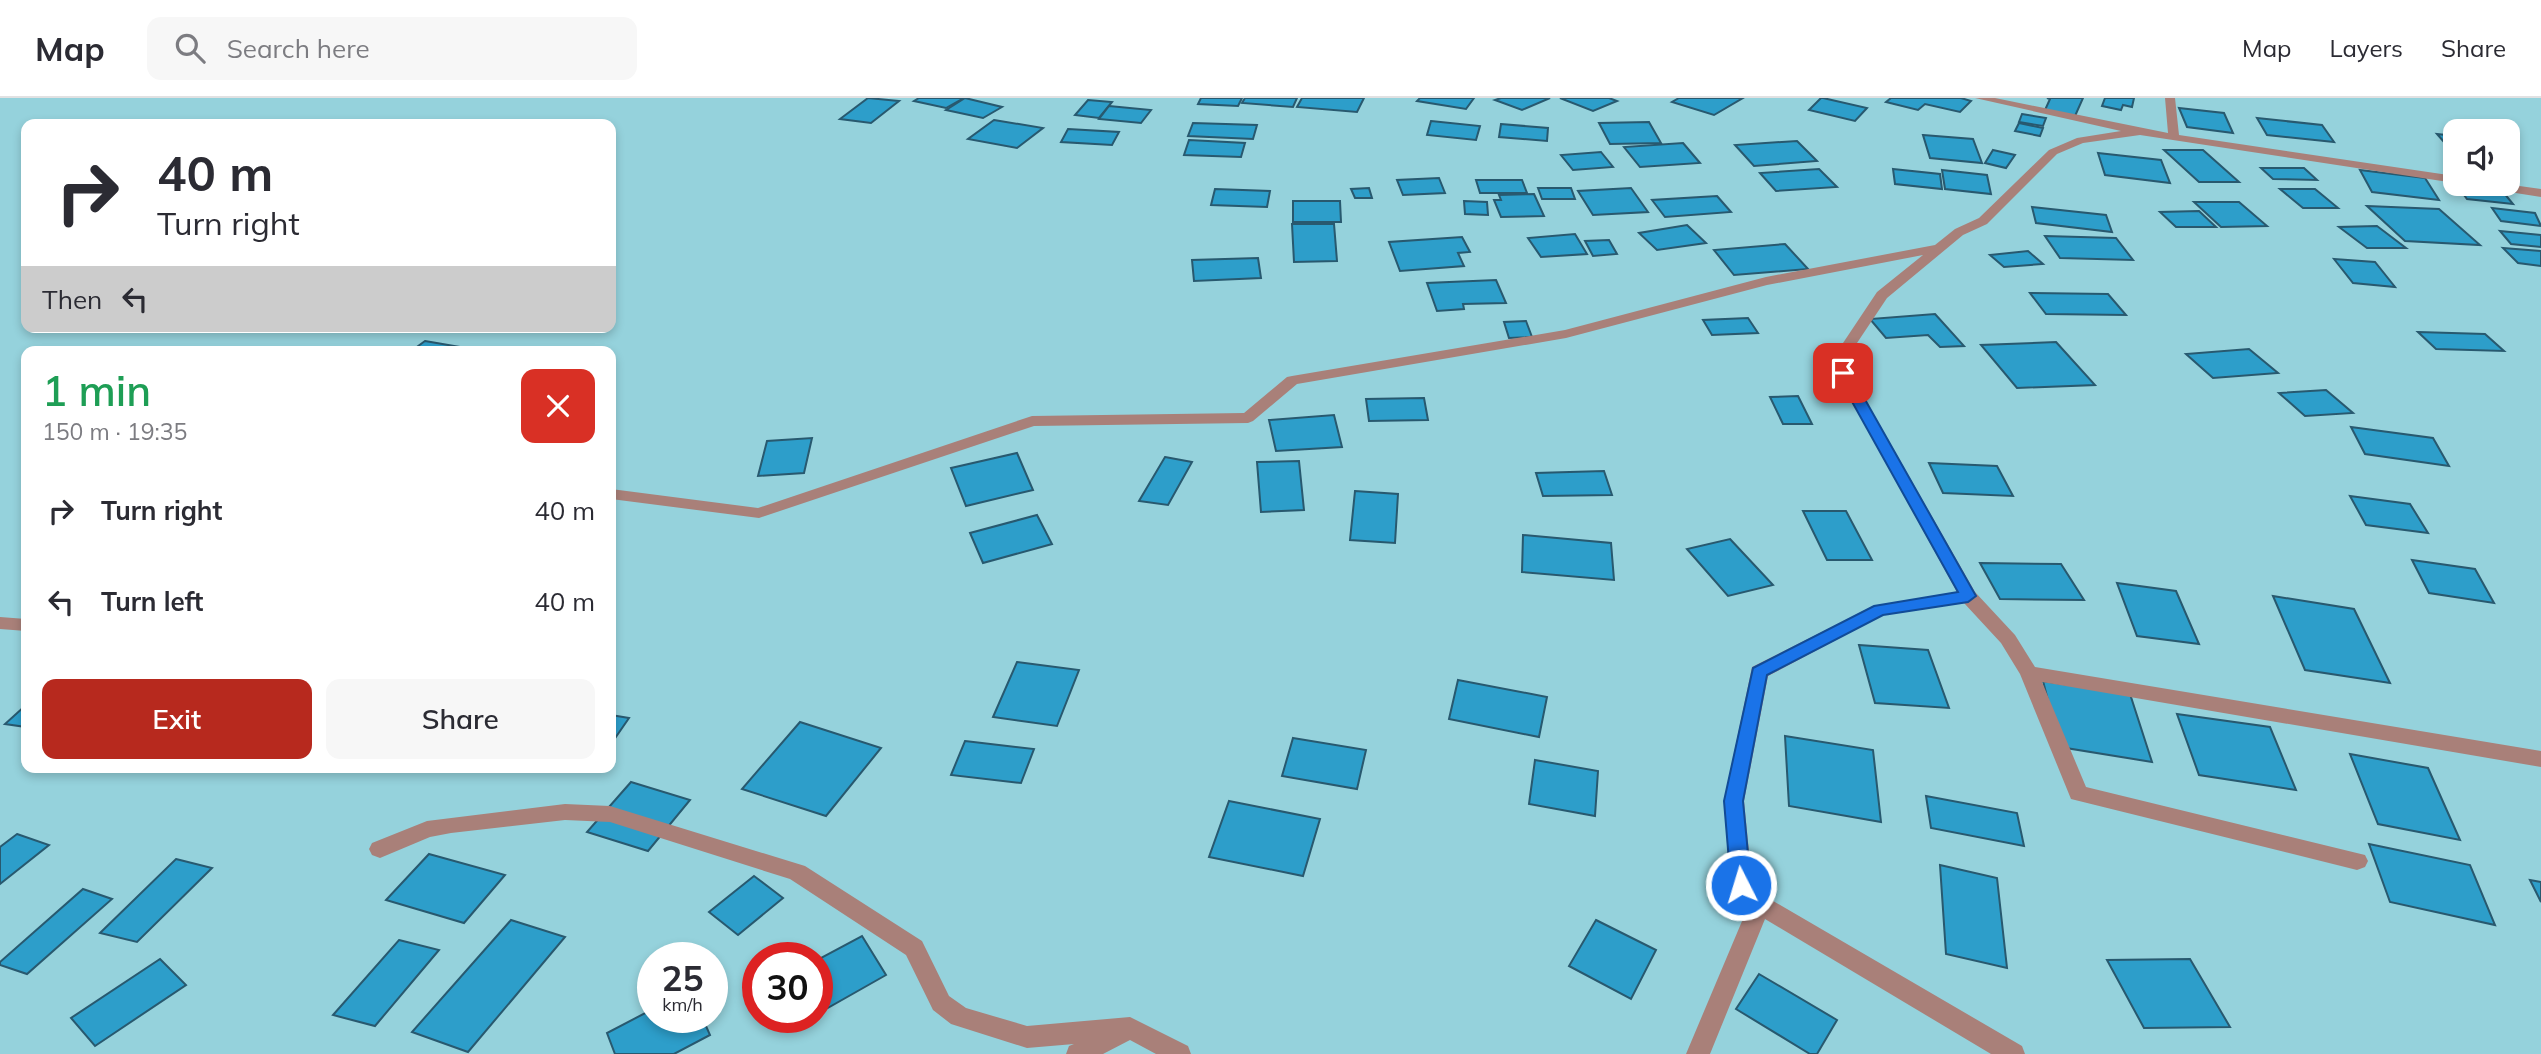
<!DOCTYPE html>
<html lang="en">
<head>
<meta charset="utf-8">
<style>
	body { margin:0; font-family:Mulish,sans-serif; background:#f7f7f7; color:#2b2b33; height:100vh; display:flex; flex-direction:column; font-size:26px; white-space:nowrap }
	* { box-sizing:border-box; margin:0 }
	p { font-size:23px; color:#7c7c81 }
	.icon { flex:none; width:38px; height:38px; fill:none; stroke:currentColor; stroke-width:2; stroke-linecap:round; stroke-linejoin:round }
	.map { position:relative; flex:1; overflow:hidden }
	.drawer { position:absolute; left:21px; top:248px; width:595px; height:427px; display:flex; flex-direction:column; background:#fff; border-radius:14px; box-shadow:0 4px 10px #0003 }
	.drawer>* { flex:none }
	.top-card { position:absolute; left:21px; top:21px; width:595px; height:214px; border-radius:14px; box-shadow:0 4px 10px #0003; background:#fff; color:#2b2b33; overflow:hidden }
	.controls { position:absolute; left:2443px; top:21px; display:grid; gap:14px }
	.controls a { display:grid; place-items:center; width:77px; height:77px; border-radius:14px; background:#fff; box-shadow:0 4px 10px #0003; font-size:35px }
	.speed { position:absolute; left:637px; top:844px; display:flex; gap:14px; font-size:35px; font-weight:700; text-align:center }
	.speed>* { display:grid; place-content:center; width:91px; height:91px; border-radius:50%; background:#fff; box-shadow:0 4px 10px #0003; line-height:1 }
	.speed small { font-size:18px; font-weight:400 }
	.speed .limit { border:10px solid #d22; background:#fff; color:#111 }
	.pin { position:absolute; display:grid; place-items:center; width:60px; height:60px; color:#fff; margin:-30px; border-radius:14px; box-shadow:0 4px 10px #0006 }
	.me { position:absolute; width:77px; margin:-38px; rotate:355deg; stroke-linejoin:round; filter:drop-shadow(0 0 5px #0008) }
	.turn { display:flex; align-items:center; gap:24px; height:147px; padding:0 21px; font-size:32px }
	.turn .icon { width:91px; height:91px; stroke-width:2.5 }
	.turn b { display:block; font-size:49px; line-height:60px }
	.then { display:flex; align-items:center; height:66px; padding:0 21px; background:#0003; gap:14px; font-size:26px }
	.round { display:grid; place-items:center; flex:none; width:74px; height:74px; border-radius:14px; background:#f7f7f7 }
	.summary { display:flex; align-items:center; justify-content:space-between; height:119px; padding:0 21px }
	h1 { font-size:42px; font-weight:600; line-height:52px; color:#1e9e55 }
	.action { display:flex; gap:14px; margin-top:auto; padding:14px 21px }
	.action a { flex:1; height:80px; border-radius:14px; background:#b7291e; color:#fff; font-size:28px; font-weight:600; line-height:80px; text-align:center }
	.action a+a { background:#f7f7f7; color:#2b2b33 }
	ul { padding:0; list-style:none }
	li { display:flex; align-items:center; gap:21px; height:91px; padding:0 21px }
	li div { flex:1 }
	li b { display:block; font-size:26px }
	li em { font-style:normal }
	header { display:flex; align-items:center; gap:42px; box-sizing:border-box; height:98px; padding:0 35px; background:#fff; border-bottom:2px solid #e1e1e2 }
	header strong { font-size:33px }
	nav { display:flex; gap:38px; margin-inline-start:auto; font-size:24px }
	.search { width:490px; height:63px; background:#f7f7f7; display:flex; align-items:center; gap:18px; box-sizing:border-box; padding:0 24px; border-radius:14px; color:#7c7c81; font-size:26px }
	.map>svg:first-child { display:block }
	.building { fill:#2d9eca; stroke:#28596f; stroke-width:2 }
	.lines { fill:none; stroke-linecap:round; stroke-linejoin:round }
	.minor { fill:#a98079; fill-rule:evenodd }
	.route { fill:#1a73e8; stroke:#114b97; stroke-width:2 }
</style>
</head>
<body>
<header>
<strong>Map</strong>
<div class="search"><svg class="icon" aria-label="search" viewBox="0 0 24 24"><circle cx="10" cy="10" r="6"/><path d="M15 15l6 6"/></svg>Search here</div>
<nav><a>Map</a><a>Layers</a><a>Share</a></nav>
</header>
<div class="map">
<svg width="2541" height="956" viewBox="0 0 2541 956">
	<rect width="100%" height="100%" fill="#95d2dc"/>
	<g class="building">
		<path d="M868 0 899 3 871 25 840 21Z"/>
		<path d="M919 0H964L946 10 914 3Z"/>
		<path d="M965 0 1002 9 983 20 946 12Z"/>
		<path d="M1201 0H1242L1238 8 1198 6Z"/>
		<path d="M1245 0H1297L1293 9 1242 5Z"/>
		<path d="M1302 0H1364L1357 14 1297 9Z"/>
		<path d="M1420 0H1474L1466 11 1417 3Z"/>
		<path d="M1501 0H1550L1522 12 1495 2Z"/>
		<path d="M1560 0H1609L1617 3 1593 13Z"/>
		<path d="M1679 0H1743L1714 17 1672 4Z"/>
		<path d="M1821 0H1823L1867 10 1855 23 1809 12Z"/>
		<path d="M1891 0H1961L1971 3 1960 14 1925 6 1918 12 1886 4Z"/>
		<path d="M2047 0H2083L2075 18 2045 12 2050 1Z"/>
		<path d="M2105 0H2134L2132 9 2123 7 2121 12 2102 8Z"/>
		<path d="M1088 2 1112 4 1099 20 1075 17Z"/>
		<path d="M1109 8 1151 12 1141 25 1099 21Z"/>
		<path d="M2179 10 2224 15 2233 35 2187 29Z"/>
		<path d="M2022 16 2046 20 2043 28 2019 24Z"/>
		<path d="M2257 20 2322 27 2334 44 2267 37Z"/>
		<path d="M994 22 1043 30 1017 50 968 41Z"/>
		<path d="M1431 23 1480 28 1476 42 1427 37Z"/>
		<path d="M1649 24 1661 45 1610 46 1599 25Z"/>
		<path d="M1193 25 1257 27 1253 41 1188 38Z"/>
		<path d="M2019 25 2043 30 2040 38 2015 33Z"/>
		<path d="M1501 26 1548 30 1547 43 1499 39Z"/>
		<path d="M1068 31 1119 34 1112 47 1061 44Z"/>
		<path d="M2437 36 2455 38V45L2444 44Z"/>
		<path d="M1923 37 1973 41 1982 65 1930 60Z"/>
		<path d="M1189 42 1245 45 1241 59 1184 57Z"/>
		<path d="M1797 43 1817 63 1754 68 1735 47Z"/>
		<path d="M1683 45 1700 65 1640 69 1624 49Z"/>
		<path d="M1993 52 2015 57 2006 70 1985 65Z"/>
		<path d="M2164 52H2203L2239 84H2199Z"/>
		<path d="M1601 54 1613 69 1573 72 1561 57Z"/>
		<path d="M2098 55 2161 62 2170 85 2105 77Z"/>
		<path d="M2261 70H2304L2317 82 2273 81Z"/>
		<path d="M1819 71 1837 89 1776 93 1760 75Z"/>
		<path d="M1893 71 1940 76 1942 91 1895 86Z"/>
		<path d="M1942 72 1987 77 1991 96 1945 91Z"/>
		<path d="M2360 72 2425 80 2439 102 2372 94Z"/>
		<path d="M1439 80 1445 95 1403 97 1397 82Z"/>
		<path d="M1476 82H1522L1527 95H1480Z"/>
		<path d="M1369 90 1372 100H1355L1351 91Z"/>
		<path d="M1538 90H1571L1575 101H1542Z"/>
		<path d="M1631 90 1648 114 1593 117 1578 93Z"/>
		<path d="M2459 90 2504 95 2513 106 2467 101Z"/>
		<path d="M1215 91 1270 93 1267 109 1211 107Z"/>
		<path d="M2280 91H2315L2338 110H2303Z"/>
		<path d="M1534 96 1544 118 1501 119 1494 102H1501L1499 97Z"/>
		<path d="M1717 98 1731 114 1665 119 1652 102Z"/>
		<path d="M1293 103H1340L1341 124H1293Z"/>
		<path d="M1464 103 1487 104 1488 117 1465 116Z"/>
		<path d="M2194 104H2239L2267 128 2221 129Z"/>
		<path d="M2367 108 2439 111 2480 147 2405 143Z"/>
		<path d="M2032 109 2106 117 2112 134 2036 125Z"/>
		<path d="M2492 110 2535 115 2541 128 2501 123Z"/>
		<path d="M2199 113 2216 129H2176L2160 114Z"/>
		<path d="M1292 126H1334L1337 163 1294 164Z"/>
		<path d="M1687 127 1706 145 1657 152 1639 135Z"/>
		<path d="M2377 128 2406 150H2367L2339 129Z"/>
		<path d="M2500 133 2541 137V149L2511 146Z"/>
		<path d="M1575 136 1587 156 1541 159 1528 140Z"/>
		<path d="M2045 138 2116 140 2133 162 2060 160Z"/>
		<path d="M1462 139 1470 154 1458 155 1464 168 1400 173 1389 144Z"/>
		<path d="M1609 142 1617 156 1593 158 1585 143Z"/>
		<path d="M1785 146 1808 171 1734 177 1714 152Z"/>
		<path d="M2503 150 2541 153V168L2518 165Z"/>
		<path d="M2028 153 2043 166 2004 169 1990 157Z"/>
		<path d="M1258 160 1261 180 1194 183 1192 162Z"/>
		<path d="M2334 161 2375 164 2395 189 2353 185Z"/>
		<path d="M1496 182 1506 205 1463 206 1464 211 1437 213 1427 185Z"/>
		<path d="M2030 195 2108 196 2126 217 2046 216Z"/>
		<path d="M1935 216 1964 248 1940 249 1928 237 1886 240 1870 221Z"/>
		<path d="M1748 220 1758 235 1712 237 1703 222Z"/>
		<path d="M1526 223 1532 239 1509 240 1504 224Z"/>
		<path d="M2418 234 2485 236 2504 253 2436 251Z"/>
		<path d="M425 243 489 254H410Z"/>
		<path d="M2056 244 2095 287 2017 290 1981 247Z"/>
		<path d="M2249 251 2278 275 2213 280 2186 256Z"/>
		<path d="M2326 292 2353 315 2305 318 2279 295Z"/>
		<path d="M1798 298 1812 326H1783L1770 299Z"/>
		<path d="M1424 300 1428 322 1369 323 1366 301Z"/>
		<path d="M1334 317 1342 349 1276 353 1269 322Z"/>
		<path d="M2351 329 2433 340 2449 368 2365 356Z"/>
		<path d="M812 340 804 375 758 378 767 343Z"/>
		<path d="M1017 355 1033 392 966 408 951 370Z"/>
		<path d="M1165 359 1192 364 1168 407 1139 403Z"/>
		<path d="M1299 363 1304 412 1261 414 1257 364Z"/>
		<path d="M1929 365 1997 368 2013 398 1943 395Z"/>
		<path d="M1604 373 1612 397 1543 398 1536 375Z"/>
		<path d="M1355 393 1398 396 1395 445 1350 442Z"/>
		<path d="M2350 398 2410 406 2428 435 2366 427Z"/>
		<path d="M1803 413H1846L1872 462H1827Z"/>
		<path d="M1037 417 1052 446 983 465 970 435Z"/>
		<path d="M1523 437 1611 445 1614 482 1522 474Z"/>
		<path d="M1730 441 1773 487 1728 498 1687 451Z"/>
		<path d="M2412 462 2475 471 2494 505 2429 495Z"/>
		<path d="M1980 465 2061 466 2084 502 2000 501Z"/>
		<path d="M2117 485 2176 493 2199 546 2137 538Z"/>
		<path d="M2273 498 2354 511 2390 585 2305 572Z"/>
		<path d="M1859 547 1928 552 1949 610 1875 605Z"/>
		<path d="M1017 564 1079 572 1057 628 993 619Z"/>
		<path d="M1458 582 1547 599 1539 639 1449 621Z"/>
		<path d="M2043 583 2130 596 2152 664 2060 649Z"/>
		<path d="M26 607V629L5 626Z"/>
		<path d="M2177 616 2270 629 2296 692 2199 677Z"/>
		<path d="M611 617 629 620 611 646Z"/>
		<path d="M800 624 881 650 826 718 742 691Z"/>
		<path d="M1785 638 1873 652 1881 724 1789 708Z"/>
		<path d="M1293 640 1366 652 1357 691 1282 678Z"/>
		<path d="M965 643 1034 651 1021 685 951 677Z"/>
		<path d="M2350 656 2428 670 2460 742 2378 726Z"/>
		<path d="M1535 662 1598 673 1595 718 1529 706Z"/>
		<path d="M631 684 690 702 648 753 587 734Z"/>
		<path d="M1926 698 2017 715 2024 748 1931 730Z"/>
		<path d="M1229 703 1320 721 1303 778 1209 759Z"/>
		<path d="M17 736 49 747 0 786V749Z"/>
		<path d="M2369 746 2470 767 2495 827 2390 804Z"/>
		<path d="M429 756 505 777 464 825 386 802Z"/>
		<path d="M176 761 212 770 137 844 100 835Z"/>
		<path d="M1940 767 1997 780 2007 870 1946 856Z"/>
		<path d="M754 778 783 800 738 837 709 814Z"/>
		<path d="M2530 782 2541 784V804Z"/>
		<path d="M83 791 112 801 27 876 0 867V864Z"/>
		<path d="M511 822 565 839 468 954 412 934Z"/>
		<path d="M1596 822 1656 852 1631 901 1569 868Z"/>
		<path d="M862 838 886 877 817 916V862Z"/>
		<path d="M399 842 439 852 375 928 333 917Z"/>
		<path d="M160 861 186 887 95 948 71 920Z"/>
		<path d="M2190 861 2230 929 2144 930 2107 862Z"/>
		<path d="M1759 876 1837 922 1817 956H1810L1736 911Z"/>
		<path d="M653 911V919H702L710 937 674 956H615L607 935Z"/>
		<path d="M786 919H812L792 930Z"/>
	</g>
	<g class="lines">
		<g class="minor">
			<path d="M1975 0H1995L2168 35 2165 0H2175L2179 37 2455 78V85L2140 37 2083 45 2057 56 1987 126 1963 137 1887 200 1853 251 1850 275 1975 494 2015 537 2035 569 2541 653V669L2042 584 2086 689 2365 757 2368 763 2365 769 2357 772 2071 701 2020 576 2001 545 1964 505 1883 517 1768 578 1744 703 1752 784 1768 800 2022 948 2025 956H1991L1765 821 1710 956H1686L1748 809 1730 787 1724 703 1752 569 1873 508 1957 494 1836 275 1839 251 1877 194 1923 157 1767 187 1566 240 1297 286 1253 323 1248 325 1034 328 759 420 611 401V391L758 410 1032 318 1244 315 1287 279 1292 278 1565 232 1766 179 1935 147 1955 131 1979 120 2049 52 2077 40 2121 33Z"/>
			<path d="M2478 86H2505L2541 91V99L2484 90Z"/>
			<path d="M0 519 26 521V533L0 531Z"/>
			<path d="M565 706 610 708 805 768 922 843 949 898 966 910 1027 928 1130 919 1188 948 1191 956H1156L1130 942 1103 956H1066L1069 948 1074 946 1027 950 951 926 933 912 906 857 790 781 610 724 565 722 451 735 430 739 380 760 372 757 369 751 372 745 427 723Z"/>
		</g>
	</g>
	<path class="route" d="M1843 271 1850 275 1976 498 1968 504 1883 517 1767 577 1743 703 1751 787 1748 792 1741 795 1734 792 1731 787 1724 703 1753 570 1874 508 1958 494 1836 275Z"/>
</svg>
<div class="controls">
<a><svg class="icon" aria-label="sound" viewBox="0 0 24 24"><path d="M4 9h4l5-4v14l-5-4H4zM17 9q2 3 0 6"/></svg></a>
</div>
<div class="speed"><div>25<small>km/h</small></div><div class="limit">30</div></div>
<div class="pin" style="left:1843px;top:275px;background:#d93025"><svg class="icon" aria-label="arrive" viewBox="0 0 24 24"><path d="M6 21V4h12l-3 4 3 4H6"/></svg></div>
<svg class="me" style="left:1741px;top:787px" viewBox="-20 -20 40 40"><circle r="17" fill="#1a73e8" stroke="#fff" stroke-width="3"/><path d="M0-11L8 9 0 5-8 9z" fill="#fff"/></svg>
<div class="top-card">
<div class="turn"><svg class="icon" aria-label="right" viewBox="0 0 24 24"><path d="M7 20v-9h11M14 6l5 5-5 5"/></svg><div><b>40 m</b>Turn right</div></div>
<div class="then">Then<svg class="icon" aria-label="left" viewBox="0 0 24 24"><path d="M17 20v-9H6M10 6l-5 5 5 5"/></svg></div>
</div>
<section class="drawer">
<div class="summary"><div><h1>1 min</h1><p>150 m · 19:35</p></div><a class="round" style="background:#d93025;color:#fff"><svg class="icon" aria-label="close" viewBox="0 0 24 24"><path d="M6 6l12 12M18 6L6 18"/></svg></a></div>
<ul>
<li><svg class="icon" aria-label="right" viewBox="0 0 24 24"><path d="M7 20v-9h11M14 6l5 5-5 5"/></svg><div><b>Turn right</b></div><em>40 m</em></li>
<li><svg class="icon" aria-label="left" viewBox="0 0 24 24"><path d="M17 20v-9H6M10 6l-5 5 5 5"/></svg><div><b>Turn left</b></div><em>40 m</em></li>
</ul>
<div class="action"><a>Exit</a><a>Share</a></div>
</section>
</div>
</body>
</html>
